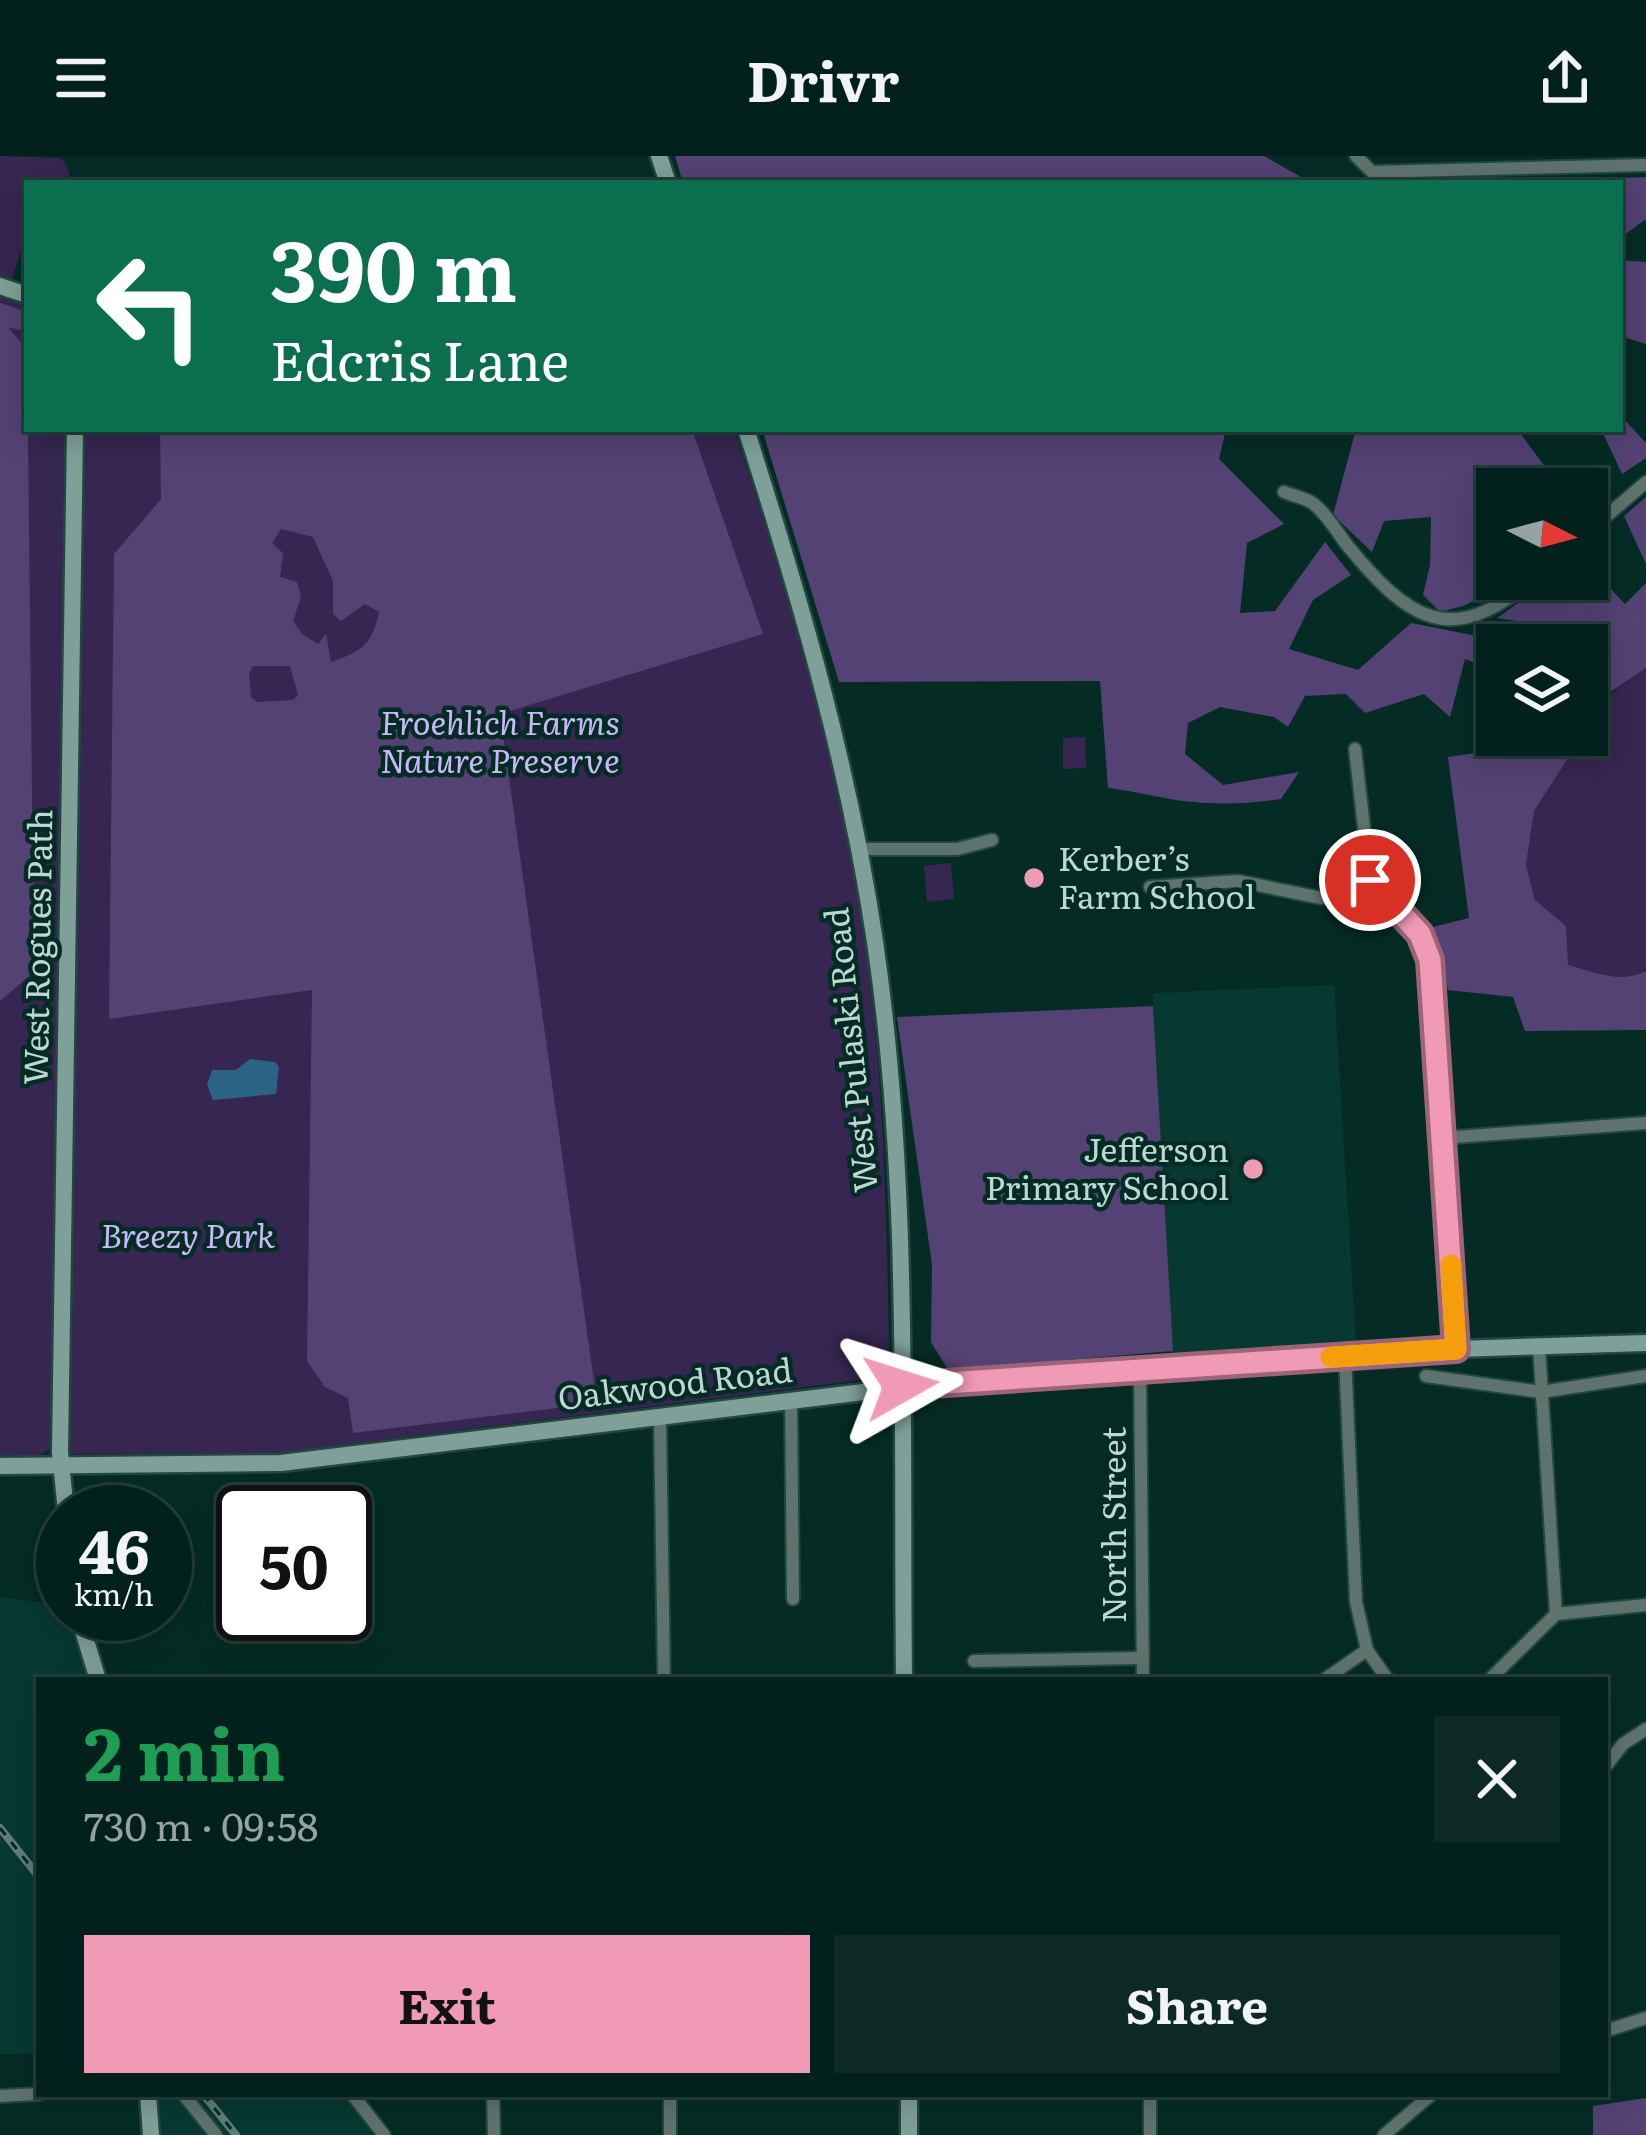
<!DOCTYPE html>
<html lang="en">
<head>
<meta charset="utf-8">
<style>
	body { margin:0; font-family:Literata,serif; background:#0d2925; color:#f1f3f6; height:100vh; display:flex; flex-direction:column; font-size:45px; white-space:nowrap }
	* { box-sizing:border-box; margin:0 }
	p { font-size:39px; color:#97a3a3 }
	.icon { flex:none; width:66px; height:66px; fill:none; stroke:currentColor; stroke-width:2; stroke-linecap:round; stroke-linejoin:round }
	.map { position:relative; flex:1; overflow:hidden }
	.side { position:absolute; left:36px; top:1521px; width:1572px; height:420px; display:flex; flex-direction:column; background:#03211c; border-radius:0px; box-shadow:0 6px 30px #0003,0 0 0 3px #243e3b }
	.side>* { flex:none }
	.guide { position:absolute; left:24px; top:24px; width:1599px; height:252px; border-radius:0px; box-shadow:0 6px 30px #0003,0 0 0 3px #243e3b; background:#0b6e4f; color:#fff; overflow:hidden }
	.needle { width:78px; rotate:96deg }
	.fabs { position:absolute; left:1476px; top:312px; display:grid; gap:24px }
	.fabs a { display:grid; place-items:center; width:132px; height:132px; border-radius:0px; background:#03211c; box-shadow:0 6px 30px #0003,0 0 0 3px #243e3b; font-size:60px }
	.speed { position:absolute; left:36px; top:1329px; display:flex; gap:24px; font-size:60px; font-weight:700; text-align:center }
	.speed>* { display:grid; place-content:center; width:156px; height:156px; border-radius:50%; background:#03211c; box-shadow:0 6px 30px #0003,0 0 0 3px #243e3b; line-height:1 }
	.speed small { font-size:30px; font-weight:400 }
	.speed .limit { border:6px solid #111; border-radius:18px; background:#fff; color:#111 }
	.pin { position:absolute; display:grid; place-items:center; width:102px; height:102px; color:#fff; margin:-51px; border:6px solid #fff; border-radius:50%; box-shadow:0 3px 12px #0007 }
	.me { position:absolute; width:132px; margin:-66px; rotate:84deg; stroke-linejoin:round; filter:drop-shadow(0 0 9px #0008) }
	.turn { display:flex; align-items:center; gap:42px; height:252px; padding:0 48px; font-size:54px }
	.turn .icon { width:156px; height:156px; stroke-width:2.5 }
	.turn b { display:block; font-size:84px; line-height:102px }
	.round { display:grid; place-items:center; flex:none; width:126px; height:126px; border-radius:0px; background:#0d2925 }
	.headline { display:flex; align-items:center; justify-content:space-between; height:204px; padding:0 48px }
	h1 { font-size:72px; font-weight:700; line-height:90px; color:#1e9e55 }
	.button { display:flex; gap:24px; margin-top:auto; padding:24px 48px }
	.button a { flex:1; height:138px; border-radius:0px; background:#f09ab6; color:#111; font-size:48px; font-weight:700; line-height:138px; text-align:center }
	.button a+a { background:#0d2925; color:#f1f3f6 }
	header { display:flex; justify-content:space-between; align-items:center; height:156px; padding:0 48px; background:#03211c; font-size:54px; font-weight:700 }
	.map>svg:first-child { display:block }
	.built { fill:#073931 }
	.green { fill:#362651 }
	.forest { fill:#534273; fill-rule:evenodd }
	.water { fill:#2b6385 }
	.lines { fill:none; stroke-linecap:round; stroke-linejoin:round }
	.street-casing { stroke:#224741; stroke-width:16 }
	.secondary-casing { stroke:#224741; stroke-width:21 }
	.street { stroke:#5f736e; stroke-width:12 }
	.secondary { stroke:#7fa098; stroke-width:16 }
	.rail-casing { stroke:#5e7f79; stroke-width:8 }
	.rail { stroke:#042c25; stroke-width:3; stroke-dasharray:9; stroke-linecap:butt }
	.route-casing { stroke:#9c6476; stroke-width:30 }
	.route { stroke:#f09ab6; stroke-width:21 }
	.slow { stroke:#f59e0b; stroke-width:21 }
	.poi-dot { fill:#f09ab6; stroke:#042c25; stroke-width:4.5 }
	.labels { text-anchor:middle; stroke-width:9; stroke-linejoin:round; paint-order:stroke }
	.park-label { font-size:33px; font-style:italic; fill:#cab7f5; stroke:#042c25 }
	.poi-label { font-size:33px; fill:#bed7d1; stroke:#042c25; text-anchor:start }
	.street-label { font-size:33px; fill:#bed7d1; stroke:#042c25 }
</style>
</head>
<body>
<header><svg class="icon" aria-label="menu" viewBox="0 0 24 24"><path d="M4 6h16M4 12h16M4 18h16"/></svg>Drivr<svg class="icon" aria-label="share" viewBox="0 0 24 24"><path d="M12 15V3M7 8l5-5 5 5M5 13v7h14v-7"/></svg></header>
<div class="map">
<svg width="1646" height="1979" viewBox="0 0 1646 1979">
	<rect width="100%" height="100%" fill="#042c25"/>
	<g class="built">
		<path d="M1334 829 1356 1188 1170 1201 1153 837Z"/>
		<path d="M0 1441 63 1449V1458H71L92 1524H39V1931H34V1898H0Z"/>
		<path d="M155 1938H346L378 1979H159Z"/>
	</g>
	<g class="green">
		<path d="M0 0 60 2 66 8 72 27H27C27 66 25 89 11 125L0 123Z"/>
		<path d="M0 137 27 146V273H67L53 1281 50 1293 39 1300H0Z"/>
		<path d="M81 273H734C788 438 839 604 864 777 884 919 887 1061 889 1205L887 1210 880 1211 877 1222 279 1297 67 1298 84 303Z"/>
		<path d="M1646 512V815C1620 828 1594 816 1567 809L1566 770 1535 744 1526 709 1534 655 1583 579H1587C1593 547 1621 529 1646 512Z"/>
		<path d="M1085 581 1086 612 1063 613V582Z"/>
		<path d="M951 707 954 743 927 746 924 710Z"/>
	</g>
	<g class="forest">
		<path d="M675 0H1264L1303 22 1250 23 1241 27H683Z"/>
		<path d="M1646 21V63L1620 82V27H1562V24Z"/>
		<path d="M1620 104 1646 106V188L1620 180Z"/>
		<path d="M0 147 27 156V176L8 171 27 194 34 816 0 845Z"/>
		<path d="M1620 259 1646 287V302L1622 318 1601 273H1620Z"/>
		<path d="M160 273H692L763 478 500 558 597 1247 353 1277 348 1242 325 1231 307 1205 312 834 109 863 114 398 161 343ZM281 373 313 381 333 425V458L341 465 365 448 379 456C372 489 362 495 331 506L326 478 318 488 302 478 293 465 301 441 297 426 280 421 283 397 272 387ZM253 510H290L298 539 293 544 257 546 251 541 249 518Z"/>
		<path d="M762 273H1226L1219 303 1284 368 1247 387 1240 457 1275 455 1325 386 1351 419 1313 444 1289 493 1358 514 1411 467 1482 481 1497 499V516L1465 503 1450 561 1424 538 1365 557 1346 538 1305 540 1288 571 1274 561 1220 551 1188 567 1185 598 1223 629 1299 616 1281 643C1252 647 1224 649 1194 646 1166 644 1137 635 1108 632L1100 525 839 526Z"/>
		<path d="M1356 273H1517L1549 316 1580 333H1497V423H1518L1463 450 1440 456 1423 439 1430 409 1431 361 1384 365 1372 396 1333 359Z"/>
		<path d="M1646 341V408L1624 360Z"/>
		<path d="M1587 408 1625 448 1646 427V512L1609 537 1587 572V489H1568L1569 473 1497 462 1552 423H1587Z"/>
		<path d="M1502 579H1583L1534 655 1526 709 1535 744 1566 770 1568 809C1594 816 1620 828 1646 815V874L1525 875 1513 841 1448 834 1433 771 1469 762 1448 601 1489 595Z"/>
		<path d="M1153 850 1173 1195 948 1214 931 1186 932 1109 897 861Z"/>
		<path d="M1646 1942V1979H1593V1950Z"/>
	</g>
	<path class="water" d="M250 903 275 906 279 911 276 938 213 944 207 929 212 914H236Z"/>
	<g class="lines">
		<g class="street-casing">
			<g id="street">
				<path d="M1356 0 1372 16 1646 9"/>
				<path d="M1284 336C1292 339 1304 342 1311 346 1325 355 1337 376 1347 389 1407 462 1450 495 1533 423"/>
				<path d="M1587 377 1646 326"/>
				<path d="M1355 593 1370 724 1420 778 1430 804 1456 1193"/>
				<path d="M859 693H957L992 684"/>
				<path d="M1150 731 1238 725 1321 742 1370 724"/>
				<path d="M1442 982 1646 967"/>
				<path d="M1539 1190 1556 1458"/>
				<path d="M1345 1200 1356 1446 1367 1494 1388 1524"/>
				<path d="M1140 1214 1143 1524"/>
				<path d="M1426 1220 1541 1236 1646 1220"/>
				<path d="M791 1244 793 1443"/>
				<path d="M660 1261 664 1524"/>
				<path d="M974 1505 1142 1502"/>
				<path d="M1325 1523 1367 1494"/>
				<path d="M1489 1524 1556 1458 1646 1449"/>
				<path d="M1605 1611 1623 1588 1646 1573"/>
				<path d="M1605 1875 1646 1862"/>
				<path d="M183 1938 216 1979"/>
				<path d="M352 1938 384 1979"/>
				<path d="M493 1938 494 1979"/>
				<path d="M670 1938V1979"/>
				<path d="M1150 1938V1979"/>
				<path d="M0 1940 39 1938"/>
				<path d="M1384 1979 1432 1938"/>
			</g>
		</g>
		<g class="secondary-casing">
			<g id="secondary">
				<path d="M659 0 668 27"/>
				<path d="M0 130 27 139"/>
				<path d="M746 273C800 442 849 610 875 786 911 1029 901 1279 904 1524"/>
				<path d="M0 1310 281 1307 962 1224 1456 1193 1646 1187"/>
				<path d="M66 1356 60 1296 75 273"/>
				<path d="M78 1458 98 1524"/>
				<path d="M148 1938 151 1979"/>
				<path d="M909 1938V1979"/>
			</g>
		</g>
		<use href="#street" class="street"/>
		<use href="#secondary" class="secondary"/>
		<g class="rail-casing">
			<g id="rail">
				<path d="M0 1672 39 1721"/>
				<path d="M203 1938 236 1979"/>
			</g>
		</g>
		<use href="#rail" class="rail"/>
	</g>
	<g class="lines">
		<g class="route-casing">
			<path id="route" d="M901 1230 1456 1193 1430 804 1420 778 1370 724"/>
		</g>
		<use href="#route" class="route"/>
		<path class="slow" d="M1331 1201 1456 1193 1451 1109"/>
	</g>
	<g class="poi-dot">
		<circle cx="1034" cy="722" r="12"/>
		<circle cx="1253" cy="1013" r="12"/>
	</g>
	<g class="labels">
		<g class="park-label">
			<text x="500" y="579">Froehlich Farms<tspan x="500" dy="38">Nature Preserve</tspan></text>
			<text x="188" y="1092">Breezy Park</text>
		</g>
		<g class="poi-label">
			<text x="1058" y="715">Kerber’s<tspan x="1058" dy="38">Farm School</tspan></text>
			<text x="1229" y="1006" text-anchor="end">Jefferson<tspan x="1229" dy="38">Primary School</tspan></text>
		</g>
		<g class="street-label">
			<text transform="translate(38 791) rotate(-89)" y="12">West Rogues Path</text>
			<text transform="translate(851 894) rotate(-96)" y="12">West Pulaski Road</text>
			<text transform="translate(675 1228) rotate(-7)" y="12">Oakwood Road</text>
			<text transform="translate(1114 1369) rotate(-90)" y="12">North Street</text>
		</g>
	</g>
</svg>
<div class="fabs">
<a><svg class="needle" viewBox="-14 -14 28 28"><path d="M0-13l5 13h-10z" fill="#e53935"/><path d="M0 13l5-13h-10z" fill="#97a3a3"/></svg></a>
<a><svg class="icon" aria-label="layers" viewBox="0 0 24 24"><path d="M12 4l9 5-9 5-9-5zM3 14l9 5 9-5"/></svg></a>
</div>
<div class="speed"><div>46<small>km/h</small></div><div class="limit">50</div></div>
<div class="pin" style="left:1370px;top:724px;background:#d93025"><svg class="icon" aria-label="arrive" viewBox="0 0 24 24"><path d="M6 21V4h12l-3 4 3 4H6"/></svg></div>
<svg class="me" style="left:901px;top:1230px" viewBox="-20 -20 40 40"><path d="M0-17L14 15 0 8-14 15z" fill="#f09ab6" stroke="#fff" stroke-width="4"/></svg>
<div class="guide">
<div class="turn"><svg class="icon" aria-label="left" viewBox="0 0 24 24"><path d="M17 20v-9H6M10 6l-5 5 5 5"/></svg><div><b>390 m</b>Edcris Lane</div></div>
</div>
<section class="side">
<div class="headline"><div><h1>2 min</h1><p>730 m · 09:58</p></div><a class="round"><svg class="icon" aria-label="close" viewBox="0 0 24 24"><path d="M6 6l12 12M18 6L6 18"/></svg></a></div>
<div class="button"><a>Exit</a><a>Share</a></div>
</section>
</div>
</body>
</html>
